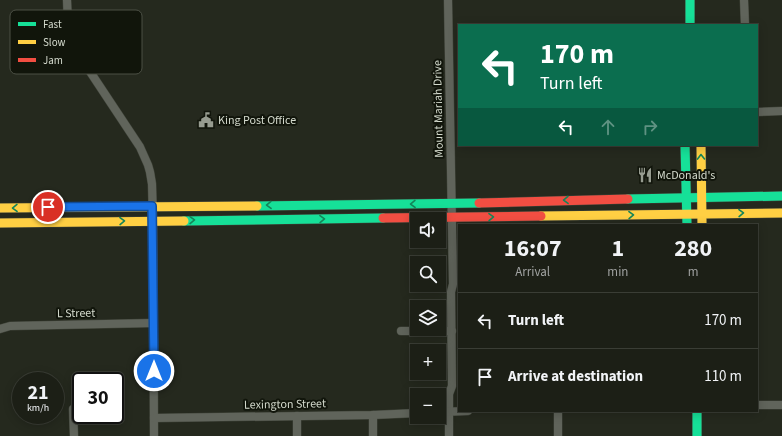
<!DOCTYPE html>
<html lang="en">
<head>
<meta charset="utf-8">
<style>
	body { margin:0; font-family:"Source Sans 3",sans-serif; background:#292c23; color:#f1f3f6; height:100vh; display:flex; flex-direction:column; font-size:15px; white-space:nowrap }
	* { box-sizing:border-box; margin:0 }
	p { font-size:13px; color:#a0a2a1 }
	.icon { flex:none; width:22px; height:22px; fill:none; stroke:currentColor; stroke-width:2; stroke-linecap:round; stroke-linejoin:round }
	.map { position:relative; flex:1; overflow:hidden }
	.side { position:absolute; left:458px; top:224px; width:300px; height:188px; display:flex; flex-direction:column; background:#1c1f16; border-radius:0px; box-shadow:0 2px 10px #0003,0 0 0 1px #3a3d35 }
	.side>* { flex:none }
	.banner { position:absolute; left:458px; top:24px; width:300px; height:122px; border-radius:0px; box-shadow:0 2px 10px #0003,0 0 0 1px #3a3d35; background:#0b6e4f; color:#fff; overflow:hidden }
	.tools { position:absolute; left:410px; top:212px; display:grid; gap:8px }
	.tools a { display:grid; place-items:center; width:36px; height:36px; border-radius:0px; background:#1c1f16; box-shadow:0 2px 10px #0003,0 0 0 1px #3a3d35; font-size:20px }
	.speed { position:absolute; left:12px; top:372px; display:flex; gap:8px; font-size:20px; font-weight:700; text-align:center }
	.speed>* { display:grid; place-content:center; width:52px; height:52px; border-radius:50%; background:#1c1f16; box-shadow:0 2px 10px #0003,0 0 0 1px #3a3d35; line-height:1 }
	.speed small { font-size:10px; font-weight:400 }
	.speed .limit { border:2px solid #111; border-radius:6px; background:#fff; color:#111 }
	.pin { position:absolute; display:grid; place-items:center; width:34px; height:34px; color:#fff; margin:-17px; border:2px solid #fff; border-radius:50%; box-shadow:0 1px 4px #0007 }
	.me { position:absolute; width:44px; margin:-22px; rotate:0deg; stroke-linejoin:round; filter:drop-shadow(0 0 3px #0008) }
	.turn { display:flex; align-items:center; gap:14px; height:84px; padding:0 16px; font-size:18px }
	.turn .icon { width:52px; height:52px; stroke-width:2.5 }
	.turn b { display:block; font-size:28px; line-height:34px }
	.lanes { display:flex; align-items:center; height:38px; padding:0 16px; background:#0003; justify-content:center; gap:20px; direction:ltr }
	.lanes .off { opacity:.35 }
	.eta { display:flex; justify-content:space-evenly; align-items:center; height:68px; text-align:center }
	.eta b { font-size:24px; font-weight:700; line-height:28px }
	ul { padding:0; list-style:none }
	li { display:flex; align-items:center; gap:12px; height:56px; padding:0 16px; border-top:1px solid #3a3d35 }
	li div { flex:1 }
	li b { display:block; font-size:15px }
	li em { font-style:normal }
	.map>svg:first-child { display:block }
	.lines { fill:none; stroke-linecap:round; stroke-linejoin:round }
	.street-casing { stroke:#41453b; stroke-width:9 }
	.fast-casing { stroke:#41453b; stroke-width:10 }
	.slow-casing { stroke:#41453b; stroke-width:10 }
	.jam-casing { stroke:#41453b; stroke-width:10 }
	.street { stroke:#60645b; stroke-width:8 }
	.fast { stroke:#16e098; stroke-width:9 }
	.slow { stroke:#ffcf43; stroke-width:9 }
	.jam { stroke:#f24e42; stroke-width:9 }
	.oneway { stroke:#148559 }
	.route-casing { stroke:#114b97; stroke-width:10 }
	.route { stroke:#1a73e8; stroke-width:7 }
	.labels { text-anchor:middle; stroke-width:4; stroke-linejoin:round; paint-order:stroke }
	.street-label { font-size:12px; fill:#d4dacd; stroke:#11150b }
	.poi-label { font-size:12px; fill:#d4dacd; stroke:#11150b; text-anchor:start }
	.key { fill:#11150b; stroke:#4c5045; stroke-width:1 }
	.key-label { font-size:11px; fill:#d4dacd }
</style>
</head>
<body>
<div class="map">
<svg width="782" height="436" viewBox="0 0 782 436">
	<rect width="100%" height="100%" fill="#25291e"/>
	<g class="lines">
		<g class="street-casing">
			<g id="street">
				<path d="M67 0 68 24 71 37 79 55 140 147 148 165 150 172 152 184 153 221 154 436"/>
				<path d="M448 0 453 284 451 292 452 386 449 394V436"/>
				<path d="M744 0 745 25"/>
				<path d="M757 112 782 111"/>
				<path d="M0 329 10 326 153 323"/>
				<path d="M401 331H452"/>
				<path d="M757 405H782"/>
				<path d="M73 409 74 436"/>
				<path d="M439 412 468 411"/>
				<path d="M373 415V436"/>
				<path d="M154 418 373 415 417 413"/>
				<path d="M297 436V416"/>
				<path d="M558 436V411"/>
			</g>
		</g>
		<g class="fast-casing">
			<g id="fast">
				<path d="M690 0V25"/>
				<path d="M685 145 687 225"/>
				<path d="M628 199 782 196"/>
				<path d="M257 206 479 203"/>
				<path d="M184 221 383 218"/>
				<path d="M697 411V436"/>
			</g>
		</g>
		<g class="slow-casing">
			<g id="slow">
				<path d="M701 145 702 225"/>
				<path d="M0 208 257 206"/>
				<path d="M541 216 782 213"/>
				<path d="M0 223 184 221"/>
			</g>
		</g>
		<g class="jam-casing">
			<g id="jam">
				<path d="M479 203 628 199"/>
				<path d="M383 218 541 216"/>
			</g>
		</g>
		<use href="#street" class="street"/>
		<use href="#fast" class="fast"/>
		<use href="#slow" class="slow"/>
		<use href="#jam" class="jam"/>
	</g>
	<defs><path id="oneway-chevron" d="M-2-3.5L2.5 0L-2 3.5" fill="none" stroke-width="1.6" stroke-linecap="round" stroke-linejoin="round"/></defs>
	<g class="oneway">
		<use href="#oneway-chevron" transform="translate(701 157) rotate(-91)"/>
		<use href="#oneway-chevron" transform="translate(566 200) rotate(179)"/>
		<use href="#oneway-chevron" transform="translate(413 204) rotate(179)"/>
		<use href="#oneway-chevron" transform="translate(269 205) rotate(179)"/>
		<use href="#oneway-chevron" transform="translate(15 208) rotate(179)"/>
		<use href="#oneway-chevron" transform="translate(741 213) rotate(-1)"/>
		<use href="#oneway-chevron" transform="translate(631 215) rotate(-1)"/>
		<use href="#oneway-chevron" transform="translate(491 217) rotate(-1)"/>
		<use href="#oneway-chevron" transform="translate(322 219) rotate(-1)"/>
		<use href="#oneway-chevron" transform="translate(192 220) rotate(-1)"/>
		<use href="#oneway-chevron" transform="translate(122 221) rotate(-1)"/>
	</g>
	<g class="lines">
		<g class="route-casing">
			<path id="route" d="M48 207 152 206 154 371"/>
		</g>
		<use href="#route" class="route"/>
	</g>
	<defs>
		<g id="civic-bare" transform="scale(1.2)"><path d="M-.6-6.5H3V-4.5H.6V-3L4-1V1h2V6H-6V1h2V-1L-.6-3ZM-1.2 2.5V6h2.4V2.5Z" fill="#979c90" stroke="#11150b" stroke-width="2.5" paint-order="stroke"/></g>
		<g id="restaurant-bare" transform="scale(1.2)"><path d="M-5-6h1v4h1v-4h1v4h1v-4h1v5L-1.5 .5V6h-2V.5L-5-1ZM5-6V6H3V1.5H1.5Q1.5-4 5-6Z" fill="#979c90" stroke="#11150b" stroke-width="2.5" paint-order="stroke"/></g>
	</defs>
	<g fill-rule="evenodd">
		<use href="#civic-bare" x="206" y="120"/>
		<use href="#restaurant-bare" x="645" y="175"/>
	</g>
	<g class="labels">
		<g class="street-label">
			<text transform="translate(438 109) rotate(-91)" y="4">Mount Mariah Drive</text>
			<text transform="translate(76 313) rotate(-1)" y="4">L Street</text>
			<text transform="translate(285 404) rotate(-1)" y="4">Lexington Street</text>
		</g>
		<g class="poi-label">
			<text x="218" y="124">King Post Office</text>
			<text x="657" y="179">McDonald's</text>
		</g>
	</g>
	<rect x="10" y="10" width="132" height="64" rx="6" class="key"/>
	<rect x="18" y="22" width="18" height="4" fill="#16e098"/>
	<rect x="18" y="40" width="18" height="4" fill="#ffcf43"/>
	<rect x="18" y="58" width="18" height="4" fill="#f24e42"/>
	<g class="key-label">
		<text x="43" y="28">Fast</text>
		<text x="43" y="46">Slow</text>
		<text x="43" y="64">Jam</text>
	</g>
</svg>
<div class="tools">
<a><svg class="icon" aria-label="sound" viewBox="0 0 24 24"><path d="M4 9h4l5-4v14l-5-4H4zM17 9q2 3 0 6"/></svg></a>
<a><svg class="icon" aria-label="search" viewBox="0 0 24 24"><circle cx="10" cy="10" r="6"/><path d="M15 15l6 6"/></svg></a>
<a><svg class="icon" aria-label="layers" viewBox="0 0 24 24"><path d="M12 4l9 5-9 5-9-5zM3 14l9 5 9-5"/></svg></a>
<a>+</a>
<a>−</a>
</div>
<div class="speed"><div>21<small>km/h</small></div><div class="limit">30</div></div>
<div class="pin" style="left:48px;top:207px;background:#d93025"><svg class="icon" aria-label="arrive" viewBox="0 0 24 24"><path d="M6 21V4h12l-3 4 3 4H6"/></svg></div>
<svg class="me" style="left:154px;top:371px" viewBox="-20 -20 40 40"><circle r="17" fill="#1a73e8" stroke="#fff" stroke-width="3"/><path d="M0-11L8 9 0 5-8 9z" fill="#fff"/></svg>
<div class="banner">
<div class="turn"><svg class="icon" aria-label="left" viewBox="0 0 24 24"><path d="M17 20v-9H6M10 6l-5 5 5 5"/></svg><div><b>170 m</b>Turn left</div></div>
<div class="lanes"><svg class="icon" aria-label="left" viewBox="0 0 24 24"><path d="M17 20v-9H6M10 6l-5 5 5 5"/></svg><svg class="icon off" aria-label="ahead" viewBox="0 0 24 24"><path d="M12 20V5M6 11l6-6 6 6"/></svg><svg class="icon off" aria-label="right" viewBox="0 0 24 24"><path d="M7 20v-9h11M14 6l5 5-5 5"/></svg></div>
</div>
<section class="side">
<div class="eta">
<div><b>16:07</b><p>Arrival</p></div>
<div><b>1</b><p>min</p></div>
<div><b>280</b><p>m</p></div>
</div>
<ul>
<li><svg class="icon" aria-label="left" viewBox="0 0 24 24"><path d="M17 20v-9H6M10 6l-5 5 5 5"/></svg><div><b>Turn left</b></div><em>170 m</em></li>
<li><svg class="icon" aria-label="arrive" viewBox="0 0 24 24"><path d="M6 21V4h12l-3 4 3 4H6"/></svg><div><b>Arrive at destination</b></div><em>110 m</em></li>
</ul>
</section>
</div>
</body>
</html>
